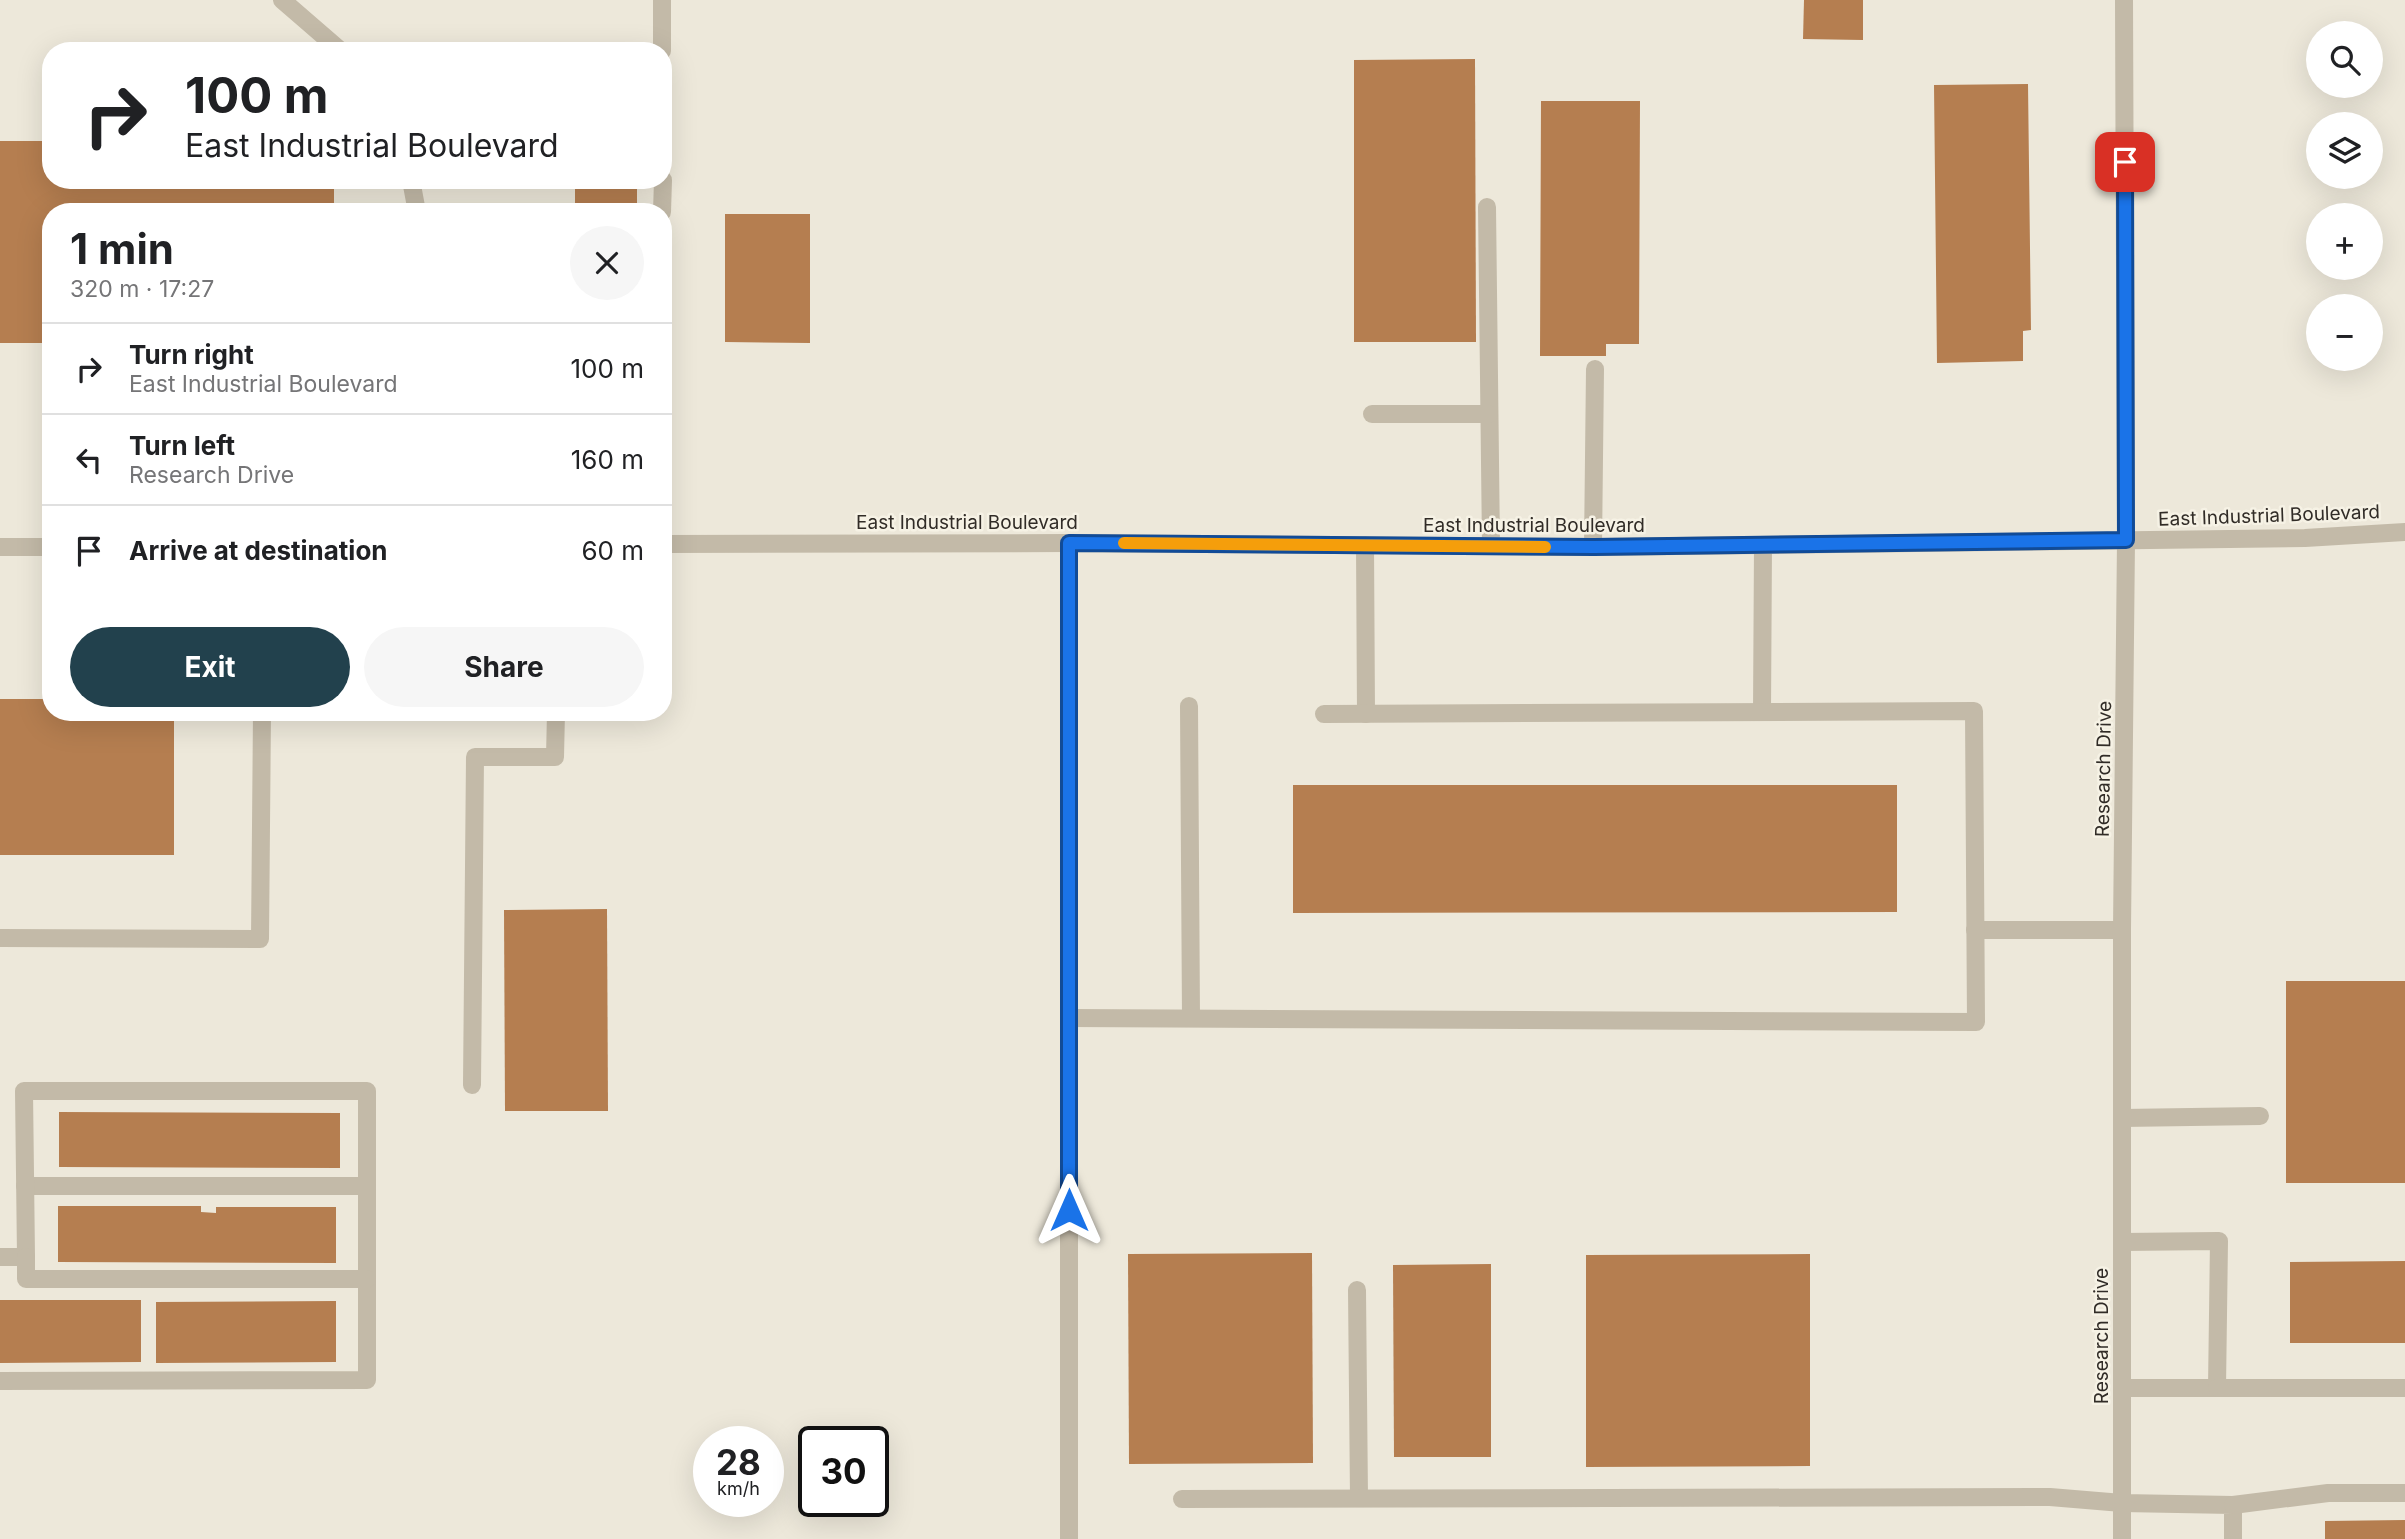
<!DOCTYPE html>
<html lang="en">
<head>
<meta charset="utf-8">
<style>
	body { margin:0; font-family:Inter,sans-serif; background:#f6f6f6; color:#202124; height:100vh; display:flex; flex-direction:column; font-size:26px; white-space:nowrap }
	* { box-sizing:border-box; margin:0 }
	p { font-size:23px; color:#757577 }
	.icon { flex:none; width:38px; height:38px; fill:none; stroke:currentColor; stroke-width:2; stroke-linecap:round; stroke-linejoin:round }
	.map { position:relative; flex:1; overflow:hidden }
	.sheet { position:absolute; left:42px; top:203px; width:630px; height:518px; display:flex; flex-direction:column; background:#fff; border-radius:28px; box-shadow:0 7px 28px #0002 }
	.sheet>* { flex:none }
	.banner { position:absolute; left:42px; top:42px; width:630px; height:147px; border-radius:28px; box-shadow:0 7px 28px #0002; background:#fff; color:#202124; overflow:hidden }
	.fabs { position:absolute; left:2306px; top:21px; display:grid; gap:14px }
	.fabs a { display:grid; place-items:center; width:77px; height:77px; border-radius:50%; background:#fff; box-shadow:0 7px 28px #0002; font-size:35px }
	.speed { position:absolute; left:693px; top:1426px; display:flex; gap:14px; font-size:35px; font-weight:700; text-align:center }
	.speed>* { display:grid; place-content:center; width:91px; height:91px; border-radius:50%; background:#fff; box-shadow:0 7px 28px #0002; line-height:1 }
	.speed small { font-size:18px; font-weight:400 }
	.speed .limit { border:4px solid #111; border-radius:10px; background:#fff; color:#111 }
	.pin { position:absolute; display:grid; place-items:center; width:60px; height:60px; color:#fff; margin:-30px; border-radius:14px; box-shadow:0 4px 10px #0006 }
	.me { position:absolute; width:77px; margin:-38px; rotate:0deg; stroke-linejoin:round; filter:drop-shadow(0 0 5px #0008) }
	.turn { display:flex; align-items:center; gap:24px; height:147px; padding:0 28px; font-size:32px }
	.turn .icon { width:91px; height:91px; stroke-width:2.5 }
	.turn b { display:block; font-size:49px; line-height:60px }
	.round { display:grid; place-items:center; flex:none; width:74px; height:74px; border-radius:37px; background:#f6f6f6 }
	.headline { display:flex; align-items:center; justify-content:space-between; height:119px; padding:0 28px }
	h1 { font-size:42px; font-weight:700; line-height:52px }
	.action { display:flex; gap:14px; margin-top:auto; padding:14px 28px }
	.action a { flex:1; height:80px; border-radius:42px; background:#22414d; color:#fff; font-size:28px; font-weight:700; line-height:80px; text-align:center }
	.action a+a { background:#f6f6f6; color:#202124 }
	ul { padding:0; list-style:none }
	li { display:flex; align-items:center; gap:21px; height:91px; padding:0 28px; border-top:2px solid #e0e0e0 }
	li div { flex:1 }
	li b { display:block; font-size:26px }
	li em { font-style:normal }
	.map>svg:first-child { display:block }
	.building { fill:#b57e50 }
	.lines { fill:none; stroke-linecap:round; stroke-linejoin:round }
	.minor { stroke:#c3baa8; stroke-width:18 }
	.route-casing { stroke:#114b97; stroke-width:18 }
	.route { stroke:#1a73e8; stroke-width:12 }
	.slow { stroke:#f59e0b; stroke-width:12 }
	.labels { text-anchor:middle; stroke-width:5; stroke-linejoin:round; paint-order:stroke }
	.street-label { font-size:19px; fill:#312c27; stroke:#f6f2e5 }
</style>
</head>
<body>
<div class="map">
<svg width="2405" height="1539" viewBox="0 0 2405 1539">
	<rect width="100%" height="100%" fill="#ede8da"/>
	<g class="building">
		<path d="M1804 0H1863V40L1803 39Z"/>
		<path d="M1475 59 1476 342H1354V60Z"/>
		<path d="M2028 84 2031 330 2023 331V361L1937 363 1934 85Z"/>
		<path d="M1541 101H1640L1639 344H1606V356H1540Z"/>
		<path d="M0 141H51V180H334V212H51V343H0Z"/>
		<rect x="575" y="184" width="62" height="28"/>
		<path d="M725 214H810V343L725 342Z"/>
		<path d="M0 699H51V712H174V855H0Z"/>
		<path d="M1293 785H1897V912L1293 913Z"/>
		<path d="M607 909 608 1111H505L504 910Z"/>
		<rect x="2286" y="981" width="119" height="202"/>
		<path d="M59 1112 340 1113V1168L59 1167Z"/>
		<path d="M58 1206H201V1212L216 1213V1207H336V1263L58 1262Z"/>
		<path d="M1312 1253 1313 1463 1129 1464 1128 1254Z"/>
		<path d="M1810 1254V1466L1586 1467V1255Z"/>
		<path d="M2405 1261V1343H2290V1262Z"/>
		<path d="M1491 1264V1457H1394L1393 1265Z"/>
		<path d="M0 1300H141V1362L0 1363Z"/>
		<path d="M336 1301V1362L156 1363V1302Z"/>
		<path d="M2405 1520V1539H2325V1521Z"/>
	</g>
	<g class="lines">
		<g class="minor">
			<path d="M282 0 341 51"/>
			<path d="M662 0V51"/>
			<path d="M411 180 417 212"/>
			<path d="M1487 207 1491 546"/>
			<path d="M662 212 663 180"/>
			<path d="M1372 414H1489"/>
			<path d="M663 544 1069 543 1593 547 2305 538 2405 532"/>
			<path d="M1365 545 1366 714"/>
			<path d="M0 547H51"/>
			<path d="M1593 547 1595 369"/>
			<path d="M1189 706 1191 1018"/>
			<path d="M1762 712 1763 545"/>
			<path d="M1975 930H2122"/>
			<path d="M0 938 260 939 262 712"/>
			<path d="M1069 1018 1976 1022 1974 711 1324 714"/>
			<path d="M472 1085 475 757H555L556 712"/>
			<path d="M2122 1118 2260 1116"/>
			<path d="M25 1186H367"/>
			<path d="M0 1257H26L24 1091H367V1380L0 1381"/>
			<path d="M26 1257V1279H367"/>
			<path d="M1357 1290 1359 1498"/>
			<path d="M2122 1388H2217L2219 1241 2122 1242"/>
			<path d="M2217 1388H2405"/>
			<path d="M1182 1499 2050 1497 2122 1503 2233 1505V1539"/>
			<path d="M2233 1505 2328 1493H2405"/>
			<path d="M1069 1539V543"/>
			<path d="M2122 1539V930L2126 540 2124 0"/>
		</g>
	</g>
	<g class="lines">
		<g class="route-casing">
			<path id="route" d="M1069 1210V543L1594 547 2126 540 2125 162"/>
		</g>
		<use href="#route" class="route"/>
		<path class="slow" d="M1124 543 1545 547"/>
	</g>
	<g class="labels">
		<g class="street-label">
			<text transform="translate(2269 515) rotate(-2)" y="7">East Industrial Boulevard</text>
			<text x="967" y="529">East Industrial Boulevard</text>
			<text x="1534" y="532">East Industrial Boulevard</text>
			<text transform="translate(2103 769) rotate(-89)" y="7">Research Drive</text>
			<text transform="translate(2101 1336) rotate(-90)" y="7">Research Drive</text>
		</g>
	</g>
</svg>
<div class="fabs">
<a><svg class="icon" aria-label="search" viewBox="0 0 24 24"><circle cx="10" cy="10" r="6"/><path d="M15 15l6 6"/></svg></a>
<a><svg class="icon" aria-label="layers" viewBox="0 0 24 24"><path d="M12 4l9 5-9 5-9-5zM3 14l9 5 9-5"/></svg></a>
<a>+</a>
<a>−</a>
</div>
<div class="speed"><div>28<small>km/h</small></div><div class="limit">30</div></div>
<div class="pin" style="left:2125px;top:162px;background:#d93025"><svg class="icon" aria-label="arrive" viewBox="0 0 24 24"><path d="M6 21V4h12l-3 4 3 4H6"/></svg></div>
<svg class="me" style="left:1069px;top:1210px" viewBox="-20 -20 40 40"><path d="M0-17L14 15 0 8-14 15z" fill="#1a73e8" stroke="#fff" stroke-width="4"/></svg>
<div class="banner">
<div class="turn"><svg class="icon" aria-label="right" viewBox="0 0 24 24"><path d="M7 20v-9h11M14 6l5 5-5 5"/></svg><div><b>100 m</b>East Industrial Boulevard</div></div>
</div>
<section class="sheet">
<div class="headline"><div><h1>1 min</h1><p>320 m · 17:27</p></div><a class="round"><svg class="icon" aria-label="close" viewBox="0 0 24 24"><path d="M6 6l12 12M18 6L6 18"/></svg></a></div>
<ul>
<li><svg class="icon" aria-label="right" viewBox="0 0 24 24"><path d="M7 20v-9h11M14 6l5 5-5 5"/></svg><div><b>Turn right</b><p>East Industrial Boulevard</p></div><em>100 m</em></li>
<li><svg class="icon" aria-label="left" viewBox="0 0 24 24"><path d="M17 20v-9H6M10 6l-5 5 5 5"/></svg><div><b>Turn left</b><p>Research Drive</p></div><em>160 m</em></li>
<li><svg class="icon" aria-label="arrive" viewBox="0 0 24 24"><path d="M6 21V4h12l-3 4 3 4H6"/></svg><div><b>Arrive at destination</b></div><em>60 m</em></li>
</ul>
<div class="action"><a>Exit</a><a>Share</a></div>
</section>
</div>
</body>
</html>
